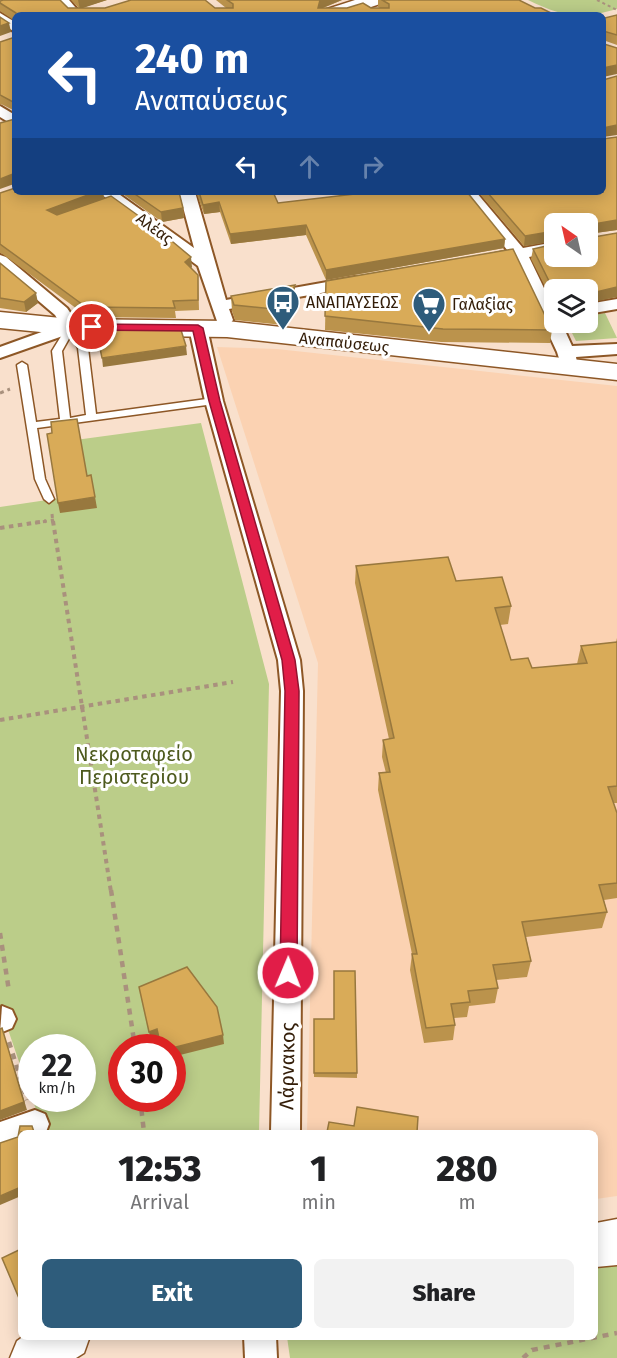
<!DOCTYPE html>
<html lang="en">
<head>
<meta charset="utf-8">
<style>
	body { margin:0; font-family:"Fira Sans",sans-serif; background:#f2f2f2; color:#202124; height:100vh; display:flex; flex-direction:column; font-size:22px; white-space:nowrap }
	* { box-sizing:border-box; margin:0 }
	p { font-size:20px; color:#757577 }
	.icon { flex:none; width:33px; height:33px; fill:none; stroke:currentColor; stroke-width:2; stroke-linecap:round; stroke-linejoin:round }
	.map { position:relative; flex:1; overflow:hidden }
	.panel { position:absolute; left:18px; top:1130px; width:580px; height:210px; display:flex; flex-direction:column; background:#fff; border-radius:9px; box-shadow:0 3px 15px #0003 }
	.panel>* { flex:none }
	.guide { position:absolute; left:12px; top:12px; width:594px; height:183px; border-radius:9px; box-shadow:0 3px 15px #0003; background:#1a4fa0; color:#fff; overflow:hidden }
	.needle { width:39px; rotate:326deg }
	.controls { position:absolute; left:544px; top:213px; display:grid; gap:12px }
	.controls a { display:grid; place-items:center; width:54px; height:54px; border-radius:9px; background:#fff; box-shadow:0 3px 15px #0003; font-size:30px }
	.speed { position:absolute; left:18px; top:1034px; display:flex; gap:12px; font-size:30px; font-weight:700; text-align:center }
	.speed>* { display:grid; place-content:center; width:78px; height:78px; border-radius:50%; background:#fff; box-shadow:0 3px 15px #0003; line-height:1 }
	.speed small { font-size:15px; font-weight:400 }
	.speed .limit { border:9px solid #d22; background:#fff; color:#111 }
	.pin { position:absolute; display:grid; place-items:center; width:51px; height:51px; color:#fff; margin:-26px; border:3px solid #fff; border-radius:50%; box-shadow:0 2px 6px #0007 }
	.me { position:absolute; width:66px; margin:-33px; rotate:1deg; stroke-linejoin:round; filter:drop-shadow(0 0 4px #0008) }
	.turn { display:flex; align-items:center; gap:21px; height:126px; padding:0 24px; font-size:27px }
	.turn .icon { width:78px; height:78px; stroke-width:2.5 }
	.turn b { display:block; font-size:42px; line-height:51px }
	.lanes { display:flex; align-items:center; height:57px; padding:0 24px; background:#0003; justify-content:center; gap:30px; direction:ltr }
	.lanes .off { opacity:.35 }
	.eta { display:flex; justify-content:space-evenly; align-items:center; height:102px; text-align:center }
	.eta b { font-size:36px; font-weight:800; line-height:42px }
	.action { display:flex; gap:12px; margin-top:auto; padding:12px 24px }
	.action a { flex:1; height:69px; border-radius:9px; background:#2e5c7b; color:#fff; font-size:24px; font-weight:800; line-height:69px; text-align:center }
	.action a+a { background:#f2f2f2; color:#202124 }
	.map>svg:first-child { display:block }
	.built { fill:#fbd2b2 }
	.green { fill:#bbcd89; fill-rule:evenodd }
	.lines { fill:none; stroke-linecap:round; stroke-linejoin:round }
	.lane-casing { stroke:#8d5726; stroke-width:3 }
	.street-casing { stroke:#8d5726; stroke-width:4 }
	.secondary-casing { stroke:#8d5726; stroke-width:3 }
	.path-far3 { stroke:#a9917d; stroke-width:2; stroke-dasharray:3 3; stroke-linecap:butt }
	.path-far2 { stroke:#a9917d; stroke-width:3; stroke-dasharray:4 4; stroke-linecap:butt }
	.path-far1 { stroke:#a9917d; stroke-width:4; stroke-dasharray:4.5 4.5; stroke-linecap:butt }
	.path { stroke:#a9917d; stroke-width:4.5; stroke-dasharray:6 6; stroke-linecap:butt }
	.lane { fill:#fff; fill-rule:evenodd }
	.street { fill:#fff; fill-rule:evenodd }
	.secondary { fill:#fff; fill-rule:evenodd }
	.wall { fill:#bb934c }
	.shaded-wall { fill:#98783e }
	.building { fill:#d9ab58; stroke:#98783e; stroke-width:1.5 }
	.route { fill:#e11d48; stroke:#92132f; stroke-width:1.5 }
	.labels { text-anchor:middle; stroke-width:6; stroke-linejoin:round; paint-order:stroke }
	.far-street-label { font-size:16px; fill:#331d08; stroke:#fff }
	.far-poi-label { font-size:16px; fill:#331d08; stroke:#fff; text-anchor:start }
	.park-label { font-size:20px; fill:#4d5a1d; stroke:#fff }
	.street-label { font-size:20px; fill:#331d08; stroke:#fff }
</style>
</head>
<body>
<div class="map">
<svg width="617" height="1358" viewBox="0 0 617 1358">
	<rect width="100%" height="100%" fill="#f9e0cc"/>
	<path class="built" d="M217 347 277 349 617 386V1196L596 1199V1132H307L318 663Z"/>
	<g class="green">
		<path d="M528 0H617V9C578 20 564 17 528 0Z"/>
		<path d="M605 313 617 338 576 341 567 323 588 322V316Z"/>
		<path d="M201 423 269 684 259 1132H44L32 1098H82V1047H32L31 1097 0 1006V507L67 497 68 441ZM122 1047H172V1098H122Z"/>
		<path d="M617 1253V1358H290L287 1337 596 1336V1256Z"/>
	</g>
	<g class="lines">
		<g class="lane-casing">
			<path id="lane" d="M71 324 74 325 88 348 96 414 214 398 219 401 214 404 37 428 45 479 54 499 49 503 44 499 35 479 17 365 22 362 27 365 36 422 60 419 52 351 68 325ZM71 335 78 348 86 415 70 418 62 351Z"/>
		</g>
		<g class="street-casing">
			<g id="street">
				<path d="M56 0H69L82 15H69Z"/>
				<path d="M0 13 15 22V32L0 23Z"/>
				<path d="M0 106 15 115V126L0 117Z"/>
				<path d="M98 192H116L194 248 179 192H195L226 300 355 277 363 282 355 287 229 309 233 320 230 324H218L198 266Z"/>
				<path d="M460 192H476L523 248 555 242V252L529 257 555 311V322H561L572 346 617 344V354L576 357 578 367 575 371H563L557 352 514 260 486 265 478 260 480 257 508 251Z"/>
				<path d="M0 255 6 257 67 308 80 327 77 331 0 358V347L61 325 55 315 0 268Z"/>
				<path d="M617 299V309L588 314V304Z"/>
				<path d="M198 323 207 328 223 401 300 660 303 691 300 1132H271L281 691 278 660 205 401 189 328Z"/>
				<path d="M2 1006 12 1010 16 1019 12 1028 0 1033Z"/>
				<path d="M35 1110 45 1114 49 1124 46 1132H21V1143L0 1150V1122Z"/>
				<path d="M244 1336H276L277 1358H245Z"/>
			</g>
		</g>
		<g class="secondary-casing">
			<g id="secondary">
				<path d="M355 0H382L380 4 347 15H319L321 11Z"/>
				<path d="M0 312 71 319 227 321 617 364V380L227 337 71 335 0 328Z"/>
				<path d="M617 1219V1265L596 1267V1223Z"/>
				<path d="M24 1336H90L84 1353 76 1358H10L17 1341Z"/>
			</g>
		</g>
		<path class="path-far3" d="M597 0 617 10"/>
		<g class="path-far2">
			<path d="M0 393 10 389"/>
			<path d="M52 514 53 523"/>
			<path d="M35 523 54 520"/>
		</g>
		<g class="path-far1">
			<path d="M53 521 111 892"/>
			<path d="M0 528 46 521"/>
			<path d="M0 720 233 682"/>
		</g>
		<g class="path">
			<path d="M111 890 135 1047"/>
			<path d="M0 933 9 991"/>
			<path d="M9 1042 27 1100"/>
			<path d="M140 1098 144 1132"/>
			<path d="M523 1358 532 1350 617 1333"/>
		</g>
		<use href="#lane" class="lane"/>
		<use href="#street" class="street"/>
		<use href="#secondary" class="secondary"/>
	</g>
	<g class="wall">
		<path d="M71 0H107L81 8H226L216 0H342L323 8H380L378 7V0H519L535 8 555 15H15V21L0 11V1L68 8H79Z"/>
		<path d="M617 15V45L603 40V139L617 137V230L588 234V238L617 233V298V297L555 290V306L531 259 533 249 588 256 555 224V241L524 246 478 192H603V16L605 18Z"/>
		<path d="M15 37V111L1 104 0 105V42Z"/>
		<path d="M15 192H103L104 198 192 267 191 268 198 275 199 310 175 311 176 318 88 317 1 253H0V193Z"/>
		<path d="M120 192H179L183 208 184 218 162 222Z"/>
		<path d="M196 192H273L278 203 505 239 504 248 326 280 306 235 231 244 220 212 204 214Z"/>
		<path d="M0 263 38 303 26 312 0 308Z"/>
		<path d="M326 281 552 330 550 343 441 342 325 330Z"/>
		<path d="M295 285V300L283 325 235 320 232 311 231 296Z"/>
		<path d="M356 566 456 581 511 606 508 624 500 625 511 660 532 668 577 664 581 646 616 642 617 638V803H613L617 813V898L604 900 607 912 602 928 526 937 531 961 527 977 496 980 498 988 495 1003 469 1006 467 1017 454 1018 455 1025 453 1040 424 1043 410 970 412 954 378 790 379 773H386L382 757 383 740 389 739 355 583Z"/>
		<path d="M314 1019 357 1073V1078L314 1077Z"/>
	</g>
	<g class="shaded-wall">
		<path d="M78 0H107L80 9Z"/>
		<path d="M320 0H342L320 9 318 8Z"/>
		<path d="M9 23 11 32 0 36V26Z"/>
		<path d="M617 65V74L603 77V68Z"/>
		<path d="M617 125V135L603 137V128Z"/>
		<path d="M13 174 14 184 0 189V179Z"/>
		<path d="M96 192H103L104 199 49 220 47 210Z"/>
		<path d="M219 202 220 212 204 214 203 205Z"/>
		<path d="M183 208 184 218 162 222 161 212Z"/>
		<path d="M617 220V230L588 234V225Z"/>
		<path d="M306 225V235L231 244 230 234Z"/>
		<path d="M555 231V241L524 246 525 236Z"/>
		<path d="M505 239 504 248 326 280V270Z"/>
		<path d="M191 257 192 267 185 272V262Z"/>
		<path d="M295 285V300L283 325V310Z"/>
		<path d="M617 287V297L588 303V294Z"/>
		<path d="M36 293 38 303 26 312 24 302Z"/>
		<path d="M186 346 187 355 103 367 102 358Z"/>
		<path d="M95 497 97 508 60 513 58 503Z"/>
		<path d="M2 1028 27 1110 0 1120V1111Z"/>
		<path d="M157 1029 159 1038 151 1041 149 1032Z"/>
		<path d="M223 1035 224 1044 172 1057V1048Z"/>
		<path d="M21 1187V1196L0 1205V1196Z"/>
	</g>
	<g class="building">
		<path d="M3 0H60L68 8H105L131 0H205L215 8H233V4L227 0H320L318 8H347L363 3 371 8H389V4L382 0H519L535 8H541L555 15H16V13L0 3V1Z"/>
		<path d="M617 15V35L603 31V16L605 18Z"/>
		<path d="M0 17 9 23 0 26Z"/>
		<path d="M603 35 604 44 617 48V65L603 68Z"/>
		<path d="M15 37V111V103L0 95V42Z"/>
		<path d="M603 75V80L617 76V125L603 128Z"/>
		<path d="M15 119V179L13 174 0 179V123Z"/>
		<path d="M603 132V139L617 137V220L588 225V224H555V231L525 236 487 192H603Z"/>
		<path d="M15 188V192H96L47 210 57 215 111 196 161 232 191 257 185 262 198 275V300L173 301 175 308 86 307 0 244V193Z"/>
		<path d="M132 192H179L183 208 161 212Z"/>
		<path d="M199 192H273L278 203 372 192H467L505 239 326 270 306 225 230 234 219 202 203 205Z"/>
		<path d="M588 226V238L617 233V287L588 294V290H555V293L533 249 555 244V256H588Z"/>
		<path d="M513 249 552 330 443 329 325 316 326 281Z"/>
		<path d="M0 263 36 293 24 302 0 298Z"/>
		<path d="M295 285 283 310 234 305 231 296Z"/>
		<path d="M96 329 181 330 186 346 102 358Z"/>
		<path d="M77 419 87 476 91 475 95 497 58 503 47 434 52 433 51 422Z"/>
		<path d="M448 557 456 581 502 577 511 606 495 608 511 660 528 658 532 668 587 663 581 646 617 642V786L608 787 617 813V883L599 885 607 912 522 922 531 961 493 965 498 988 468 991 470 1002 451 1004 455 1025 426 1028 412 954H417L379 773 390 772 383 740 394 738 356 566Z"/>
		<path d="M187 967 217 1007 223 1035 172 1048V1047H161L157 1029 149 1032 139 987Z"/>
		<path d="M334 971H355L357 1073H314V1019H334Z"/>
		<path d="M2 1028 24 1102 0 1111V1029Z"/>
		<path d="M357 1107 418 1117 417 1132H327L329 1122 354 1126Z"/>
		<path d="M20 1126H32L34 1132H21V1187L0 1196V1143L18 1137Z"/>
		<path d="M21 1249V1303L2 1258Z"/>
	</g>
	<path class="route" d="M92 324 198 325 203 328 220 401 295 660 299 691 297 973 294 978 288 980 283 978 280 973 285 691 282 660 209 401 193 331 88 330V325Z"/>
	<defs>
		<g id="bus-pin" transform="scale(1.725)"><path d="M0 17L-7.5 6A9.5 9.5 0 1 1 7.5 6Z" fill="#2e5c7b" stroke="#fff"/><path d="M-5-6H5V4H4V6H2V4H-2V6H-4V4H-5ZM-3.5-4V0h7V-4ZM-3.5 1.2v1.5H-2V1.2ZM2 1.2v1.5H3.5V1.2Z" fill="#fff"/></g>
		<g id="supermarket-pin" transform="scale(1.725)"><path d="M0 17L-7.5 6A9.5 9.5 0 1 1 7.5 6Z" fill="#2e5c7b" stroke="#fff"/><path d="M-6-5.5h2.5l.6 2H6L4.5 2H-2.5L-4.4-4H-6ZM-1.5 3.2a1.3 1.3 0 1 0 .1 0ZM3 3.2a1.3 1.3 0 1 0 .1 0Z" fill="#fff"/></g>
	</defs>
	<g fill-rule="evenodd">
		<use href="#bus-pin" x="283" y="302"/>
		<use href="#supermarket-pin" x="429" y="304"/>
	</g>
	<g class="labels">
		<g class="far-street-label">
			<text transform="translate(155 228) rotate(36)" y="6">Αλέας</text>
			<text transform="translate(344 342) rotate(6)" y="6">Αναπαύσεως</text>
		</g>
		<g class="far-poi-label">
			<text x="306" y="308">ΑΝΑΠΑΥΣΕΩΣ</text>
			<text x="452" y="310">Γαλαξίας</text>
		</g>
		<g class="park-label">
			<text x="134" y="761">Νεκροταφείο<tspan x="134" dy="23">Περιστερίου</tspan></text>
		</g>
		<g class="street-label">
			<text transform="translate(287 1066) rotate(-89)" y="7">Λάρνακος</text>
		</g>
	</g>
</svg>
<div class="controls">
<a><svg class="needle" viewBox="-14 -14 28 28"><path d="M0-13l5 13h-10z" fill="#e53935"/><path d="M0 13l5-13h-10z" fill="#757577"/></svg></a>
<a><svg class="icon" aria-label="layers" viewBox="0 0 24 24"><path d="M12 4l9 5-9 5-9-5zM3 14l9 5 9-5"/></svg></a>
</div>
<div class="speed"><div>22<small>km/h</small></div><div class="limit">30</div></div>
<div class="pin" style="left:92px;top:327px;background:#d93025"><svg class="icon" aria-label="arrive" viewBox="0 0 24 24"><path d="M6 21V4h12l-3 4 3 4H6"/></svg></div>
<svg class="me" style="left:288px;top:973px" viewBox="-20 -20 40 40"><circle r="17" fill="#e11d48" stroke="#fff" stroke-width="3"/><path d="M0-11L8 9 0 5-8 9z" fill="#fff"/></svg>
<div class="guide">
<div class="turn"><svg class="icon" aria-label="left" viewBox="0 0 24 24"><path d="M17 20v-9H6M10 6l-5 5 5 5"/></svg><div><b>240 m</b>Αναπαύσεως</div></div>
<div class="lanes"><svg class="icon" aria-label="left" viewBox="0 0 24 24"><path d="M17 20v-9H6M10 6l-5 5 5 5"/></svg><svg class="icon off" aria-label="ahead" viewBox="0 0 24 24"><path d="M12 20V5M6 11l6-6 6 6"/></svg><svg class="icon off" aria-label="right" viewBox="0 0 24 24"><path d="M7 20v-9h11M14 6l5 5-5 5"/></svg></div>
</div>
<section class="panel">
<div class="eta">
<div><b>12:53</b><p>Arrival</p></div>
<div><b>1</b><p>min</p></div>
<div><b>280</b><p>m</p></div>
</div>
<div class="action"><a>Exit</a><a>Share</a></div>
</section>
</div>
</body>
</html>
